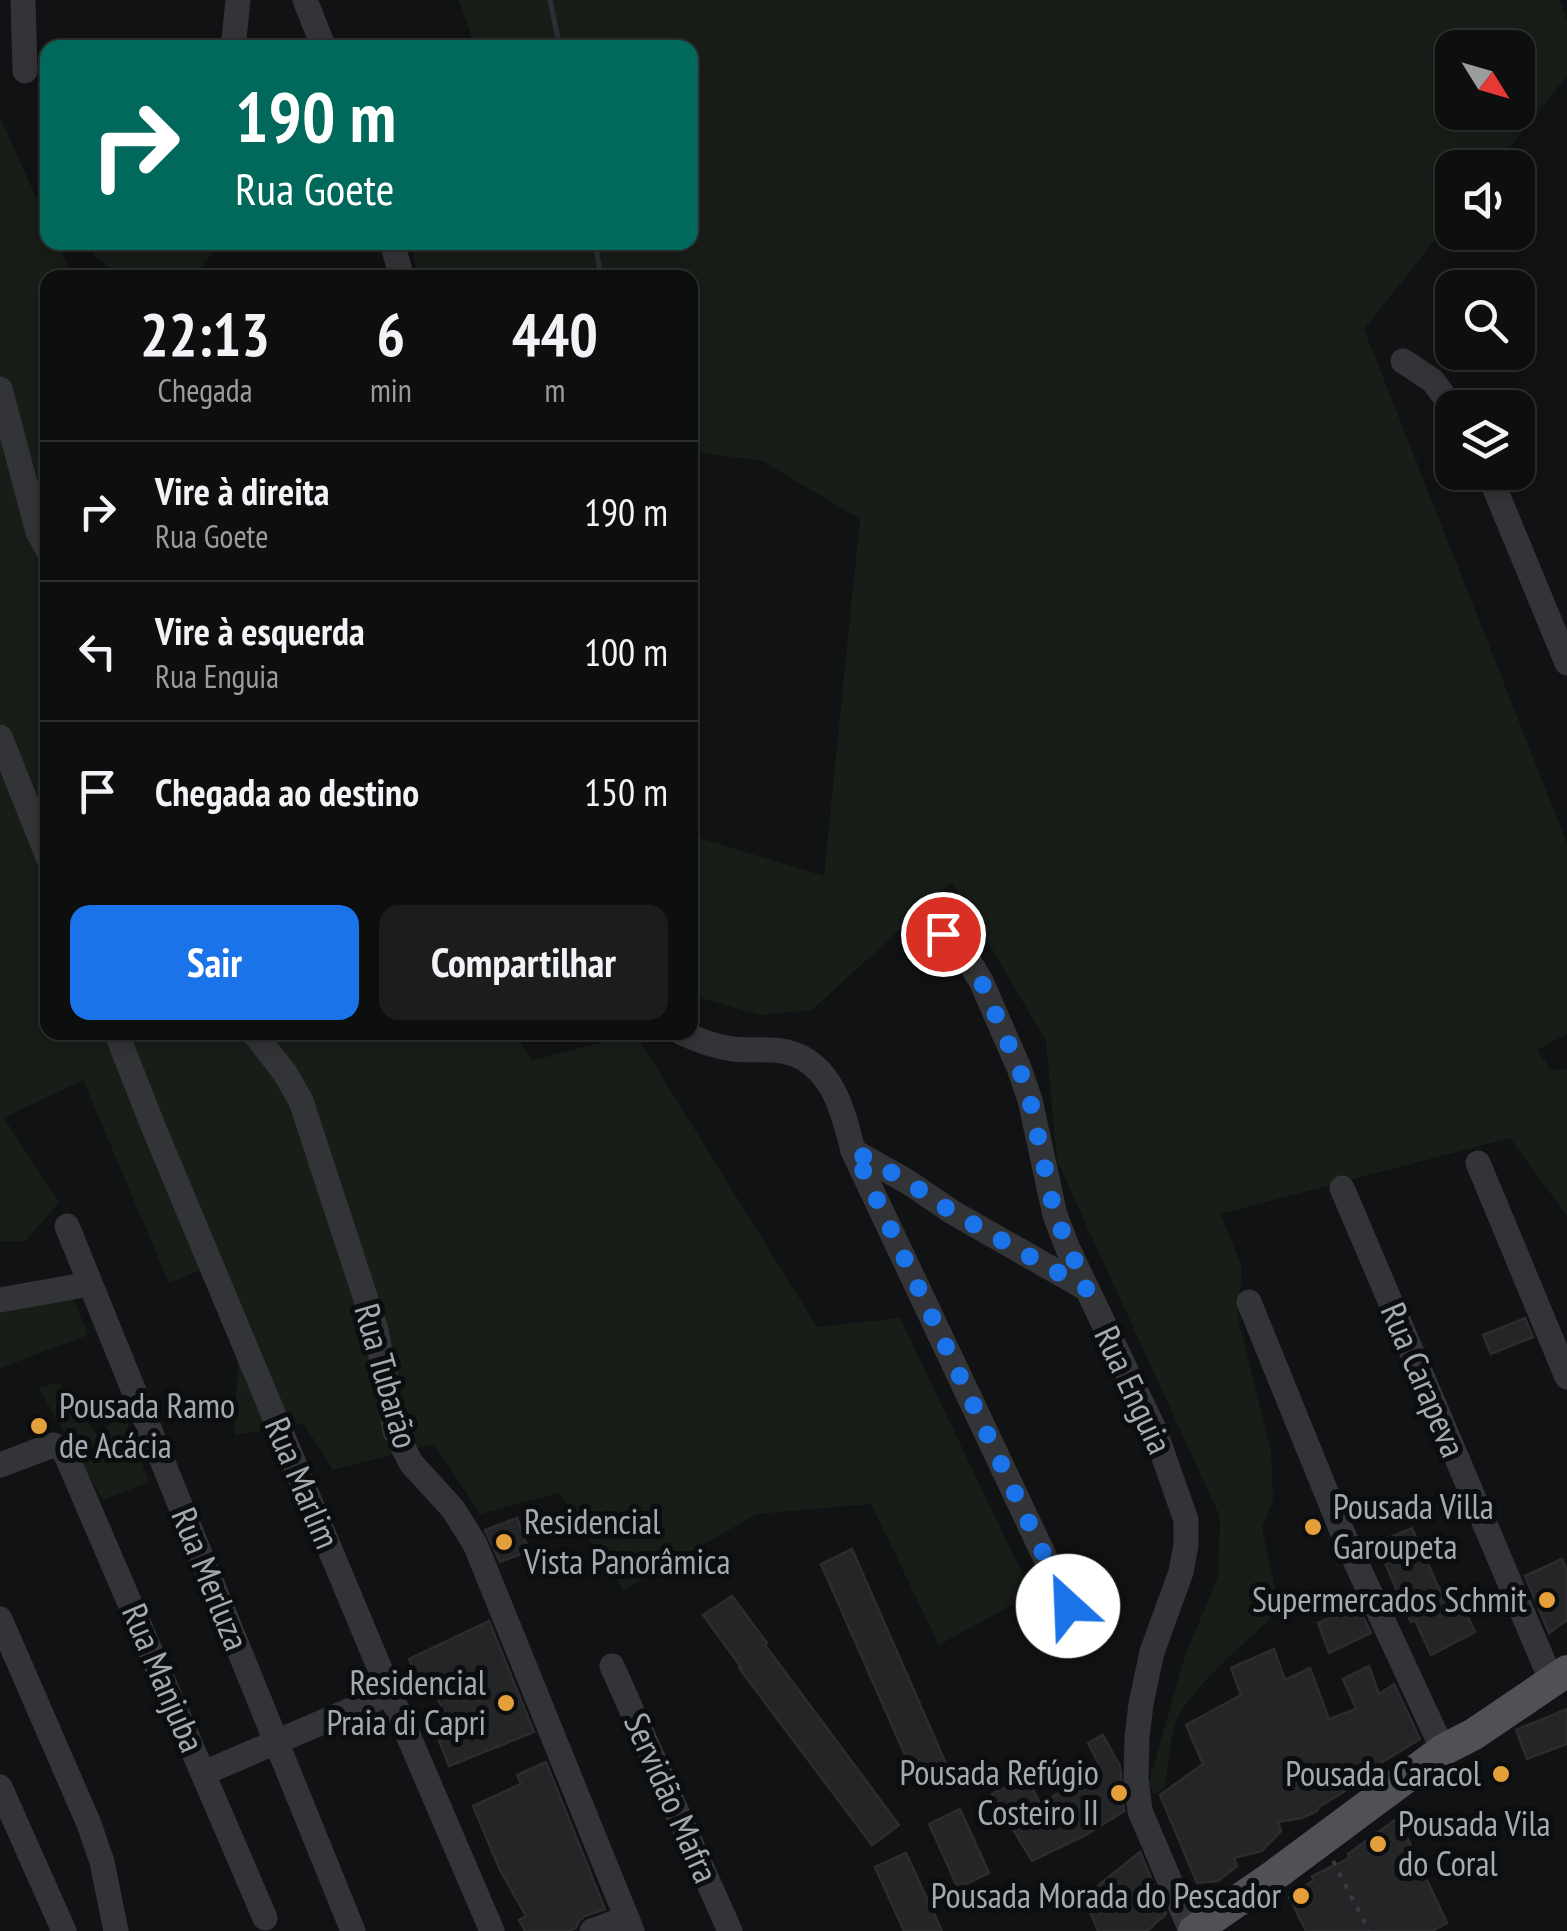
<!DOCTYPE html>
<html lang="pt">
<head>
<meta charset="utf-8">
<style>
	body { margin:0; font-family:"PT Sans Narrow",sans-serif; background:#1b1c1c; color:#f1f3f6; height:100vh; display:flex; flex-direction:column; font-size:38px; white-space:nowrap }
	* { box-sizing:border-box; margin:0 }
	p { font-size:32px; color:#9a9c9e }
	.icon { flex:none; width:55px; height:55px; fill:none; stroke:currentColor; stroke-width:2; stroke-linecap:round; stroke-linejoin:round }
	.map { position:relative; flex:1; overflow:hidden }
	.drawer { position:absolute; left:40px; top:270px; width:658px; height:770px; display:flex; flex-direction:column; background:#0d0e0e; border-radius:20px; box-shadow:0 5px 15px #0003,0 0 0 2px #2d2e2e }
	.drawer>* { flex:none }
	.top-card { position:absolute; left:40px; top:40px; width:658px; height:210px; border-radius:20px; box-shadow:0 5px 15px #0003,0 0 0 2px #2d2e2e; background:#00695c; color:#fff; overflow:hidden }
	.needle { width:65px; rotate:127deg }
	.fabs { position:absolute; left:1435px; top:30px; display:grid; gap:20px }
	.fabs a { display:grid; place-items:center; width:100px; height:100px; border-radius:20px; background:#0d0e0e; box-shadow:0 5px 15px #0003,0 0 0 2px #2d2e2e; font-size:50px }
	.pin { position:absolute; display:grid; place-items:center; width:85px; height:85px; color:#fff; margin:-42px; border:5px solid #fff; border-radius:50%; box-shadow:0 2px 10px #0007 }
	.me { position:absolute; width:110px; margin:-55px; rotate:335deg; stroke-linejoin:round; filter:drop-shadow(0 0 8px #0008) }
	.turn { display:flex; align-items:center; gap:35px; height:210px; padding:0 30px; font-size:45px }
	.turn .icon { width:130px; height:130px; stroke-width:2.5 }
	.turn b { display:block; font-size:70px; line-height:85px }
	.eta { display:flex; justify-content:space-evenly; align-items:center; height:170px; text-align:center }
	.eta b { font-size:60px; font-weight:700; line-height:70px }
	.button { display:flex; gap:20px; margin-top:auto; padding:20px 30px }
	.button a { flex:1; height:115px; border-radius:20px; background:#1a73e8; color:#fff; font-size:40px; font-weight:700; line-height:115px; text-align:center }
	.button a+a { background:#1b1c1c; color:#f1f3f6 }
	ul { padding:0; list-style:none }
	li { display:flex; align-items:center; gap:30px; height:140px; padding:0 30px; border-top:2px solid #2d2e2e }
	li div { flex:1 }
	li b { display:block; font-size:38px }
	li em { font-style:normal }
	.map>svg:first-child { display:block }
	.green { fill:#181d18; fill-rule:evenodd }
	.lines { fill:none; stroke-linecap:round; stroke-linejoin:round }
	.stream { stroke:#293135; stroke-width:5 }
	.building { fill:#242527; stroke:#2c2c2f; stroke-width:2.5 }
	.path { stroke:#393b3e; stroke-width:4; stroke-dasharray:5 8; stroke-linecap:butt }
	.minor { stroke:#333437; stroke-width:25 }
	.major { stroke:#4f5156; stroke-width:32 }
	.route { stroke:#1a73e8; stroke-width:18; stroke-dasharray:0 32.4 }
	.poi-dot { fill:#e39f3a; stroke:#0c0d0e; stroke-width:4 }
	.labels { text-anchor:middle; stroke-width:10; stroke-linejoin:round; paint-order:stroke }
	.street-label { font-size:35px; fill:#a4a9b2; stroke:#0c0d0e }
	.poi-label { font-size:35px; fill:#a4a9b2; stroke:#0c0d0e; text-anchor:end }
</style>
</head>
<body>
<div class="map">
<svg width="1567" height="1931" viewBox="0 0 1567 1931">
	<rect width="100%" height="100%" fill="#111213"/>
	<g class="green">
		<path d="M459 0H1559L1567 19V76L1494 167 1452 168V219L1364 329 1567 843V1034L1537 1050 1551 1070 1567 1069V1216L1510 1138 1221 1214 1242 1268 1238 1317 1271 1451 1273 1500 1262 1528 1280 1610C1254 1635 1185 1692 1175 1725 1169 1744 1168 1767 1165 1787L1153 1795 1149 1782 1184 1659 1218 1576 1220 1517 1057 1161 1046 1041 952 882 812 1010 760 1015 690 995V835L824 876 860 519 762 461 690 451V278L419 277 410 243 690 242V48L475 47ZM1452 48H1518V112H1452Z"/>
		<path d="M0 117 47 222 48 242 57 243 73 277 48 278V1032L514 1033 532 1060 635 1033 817 1327 900 1318 1032 1594 939 1645 871 1504 757 1514 623 1590 559 1493 480 1514 434 1444 333 1470 304 1424 234 1435 241 1311 216 1264 169 1283 83 1080 4 1118 59 1203 25 1241H0Z"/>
		<path d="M103 243V242L221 243 191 278 120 277 93 254Z"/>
		<path d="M73 1298 88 1335 0 1368V1312Z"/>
		<path d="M59 1383 96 1434 124 1414 149 1482 103 1500 38 1387Z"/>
	</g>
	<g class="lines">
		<g class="stream">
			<path d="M550 0 560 48"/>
			<path d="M595 242 601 278"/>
		</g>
	</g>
	<g class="building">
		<path d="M1525 1318 1533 1337 1491 1354 1483 1335Z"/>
		<path d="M517 1518 529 1551 500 1562 485 1530Z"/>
		<path d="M1412 1528 1450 1613 1463 1607 1475 1632 1431 1655 1415 1620 1411 1622 1376 1543Z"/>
		<path d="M852 1549 951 1775 920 1789 821 1564Z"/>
		<path d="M1562 1559 1567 1571V1620L1549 1633 1525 1576Z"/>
		<path d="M732 1596 767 1643 765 1645 899 1825 872 1845 739 1668 741 1667 703 1615Z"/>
		<path d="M1358 1606 1371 1633 1329 1653 1318 1623Z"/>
		<path d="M489 1621 534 1732 449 1766 436 1733 451 1727 431 1684 422 1688 409 1659Z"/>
		<path d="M1274 1649 1285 1680 1310 1668 1329 1719 1356 1709 1343 1679 1369 1666 1379 1694 1394 1684 1420 1739 1351 1781 1353 1786 1319 1807 1317 1811 1302 1818 1278 1822 1281 1831 1262 1851 1234 1858 1237 1866 1218 1881 1197 1883 1160 1795 1203 1764 1186 1725 1241 1695 1231 1668Z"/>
		<path d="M1567 1709V1744L1527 1759 1516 1730Z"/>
		<path d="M1103 1735 1120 1766 1124 1811 1086 1835 1032 1861 992 1794 1026 1776 1040 1803 1102 1770 1088 1743Z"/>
		<path d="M546 1762 605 1909 585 1916 579 1921 576 1928 568 1931H525L519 1920 526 1916 500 1870 473 1806 521 1784 517 1775Z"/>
		<path d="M960 1809 989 1873 958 1888 929 1824Z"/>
		<path d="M1398 1818 1447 1923 1432 1931H1306L1289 1897 1314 1880 1312 1876 1350 1858 1348 1854Z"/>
		<path d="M1140 1852 1166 1914 1147 1931H1098L1084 1897Z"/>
		<path d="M906 1853 942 1931H904L875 1867Z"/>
	</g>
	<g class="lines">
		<path class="path" d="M1333 1861 1369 1931"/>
		<g class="minor">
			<path d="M23 0 25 71"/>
			<path d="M305 0 324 48"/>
			<path d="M233 48 238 0"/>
			<path d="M392 242 402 278"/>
			<path d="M1403 361 1433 381 1453 408"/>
			<path d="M0 389 38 532 48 550"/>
			<path d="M1488 472 1567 663"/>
			<path d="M0 737 48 857"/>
			<path d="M943 933 967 958 981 981 1019 1068 1030 1100 1055 1215 1068 1249 1154 1429 1186 1520V1545L1181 1572 1152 1652 1141 1704 1137 1737 1136 1778 1140 1811 1191 1931"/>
			<path d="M116 1032 153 1126 390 1693 492 1931"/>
			<path d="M253 1032 285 1073 301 1101 376 1330 395 1431 411 1463 453 1509 475 1544 632 1931"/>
			<path d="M680 1032C697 1040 713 1046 732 1049 750 1051 770 1048 787 1052 832 1063 844 1113 853 1151L1068 1606"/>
			<path d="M853 1151 908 1182 952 1212 1087 1289"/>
			<path d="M1478 1163 1567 1377"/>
			<path d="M1342 1188 1552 1682"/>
			<path d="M67 1226 353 1931"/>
			<path d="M0 1300 90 1284"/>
			<path d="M1249 1302 1346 1541 1443 1750"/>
			<path d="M0 1465 53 1445 64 1450 265 1918"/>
			<path d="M0 1619 89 1824 102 1862 116 1931"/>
			<path d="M612 1666 730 1931"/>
			<path d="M204 1773 390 1693"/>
			<path d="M0 1787 64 1931"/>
			<path d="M592 1931 627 1918"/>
		</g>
		<path class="major" d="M1194 1931 1272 1877 1443 1750 1474 1734 1567 1671"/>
	</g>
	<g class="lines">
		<path class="route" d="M943 934 966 958 981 981 1019 1068 1030 1100 1055 1215 1087 1289 952 1212 908 1182 854 1151 1068 1606"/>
	</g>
	<g class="poi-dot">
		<circle cx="39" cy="1426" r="10"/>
		<circle cx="1313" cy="1527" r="10"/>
		<circle cx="504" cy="1542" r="10"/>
		<circle cx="1547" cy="1600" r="10"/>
		<circle cx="506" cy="1703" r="10"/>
		<circle cx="1501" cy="1774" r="10"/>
		<circle cx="1119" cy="1793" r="10"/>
		<circle cx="1378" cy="1844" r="10"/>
		<circle cx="1301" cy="1896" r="10"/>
	</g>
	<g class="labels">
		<g class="street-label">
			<text transform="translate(386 1376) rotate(74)" y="12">Rua Tubarão</text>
			<text transform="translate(1423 1380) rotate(67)" y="12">Rua Carapeva</text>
			<text transform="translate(1133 1390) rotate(65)" y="12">Rua Enguia</text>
			<text transform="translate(302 1483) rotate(67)" y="12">Rua Marlim</text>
			<text transform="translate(210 1579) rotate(68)" y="12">Rua Merluza</text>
			<text transform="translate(163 1678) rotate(67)" y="12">Rua Manjuba</text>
			<text transform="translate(671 1798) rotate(66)" y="12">Servidão Mafra</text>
		</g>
		<g class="poi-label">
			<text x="59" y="1418" text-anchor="start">Pousada Ramo<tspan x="59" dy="40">de Acácia</tspan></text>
			<text x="1333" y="1519" text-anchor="start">Pousada Villa<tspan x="1333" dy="40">Garoupeta</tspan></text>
			<text x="524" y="1534" text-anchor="start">Residencial<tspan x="524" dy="40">Vista Panorâmica</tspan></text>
			<text x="1527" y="1612">Supermercados Schmit</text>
			<text x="486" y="1695">Residencial<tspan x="486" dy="40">Praia di Capri</tspan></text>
			<text x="1099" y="1785">Pousada Refúgio<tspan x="1099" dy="40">Costeiro II</tspan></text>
			<text x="1481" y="1786">Pousada Caracol</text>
			<text x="1398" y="1836" text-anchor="start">Pousada Vila<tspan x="1398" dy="40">do Coral</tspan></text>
			<text x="1281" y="1908">Pousada Morada do Pescador</text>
		</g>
	</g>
</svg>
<div class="fabs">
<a><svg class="needle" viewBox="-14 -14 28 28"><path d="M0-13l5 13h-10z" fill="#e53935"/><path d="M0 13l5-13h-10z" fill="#9a9c9e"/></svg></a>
<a><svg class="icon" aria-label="sound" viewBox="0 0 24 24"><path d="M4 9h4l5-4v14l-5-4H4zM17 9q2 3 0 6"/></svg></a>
<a><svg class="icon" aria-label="search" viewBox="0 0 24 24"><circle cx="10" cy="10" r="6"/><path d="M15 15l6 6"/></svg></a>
<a><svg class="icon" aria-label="layers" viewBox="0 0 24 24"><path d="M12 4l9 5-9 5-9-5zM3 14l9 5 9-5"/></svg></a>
</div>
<div class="pin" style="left:943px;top:934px;background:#d93025"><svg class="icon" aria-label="arrive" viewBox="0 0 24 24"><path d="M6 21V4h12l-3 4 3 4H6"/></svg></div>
<svg class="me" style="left:1068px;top:1606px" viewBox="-20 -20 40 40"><circle r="19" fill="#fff"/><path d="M0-13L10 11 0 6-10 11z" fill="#1a73e8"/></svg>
<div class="top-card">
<div class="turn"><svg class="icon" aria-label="right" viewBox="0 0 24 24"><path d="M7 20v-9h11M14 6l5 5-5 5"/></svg><div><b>190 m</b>Rua Goete</div></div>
</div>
<section class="drawer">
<div class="eta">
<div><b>22:13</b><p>Chegada</p></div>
<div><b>6</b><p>min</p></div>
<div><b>440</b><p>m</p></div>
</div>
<ul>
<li><svg class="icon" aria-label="right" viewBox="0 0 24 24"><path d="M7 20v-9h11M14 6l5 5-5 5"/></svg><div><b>Vire à direita</b><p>Rua Goete</p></div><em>190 m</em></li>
<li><svg class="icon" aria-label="left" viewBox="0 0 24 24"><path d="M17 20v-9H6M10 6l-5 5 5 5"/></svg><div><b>Vire à esquerda</b><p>Rua Enguia</p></div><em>100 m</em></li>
<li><svg class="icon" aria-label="arrive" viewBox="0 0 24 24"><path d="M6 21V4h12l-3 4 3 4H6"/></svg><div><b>Chegada ao destino</b></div><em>150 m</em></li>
</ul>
<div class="button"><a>Sair</a><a>Compartilhar</a></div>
</section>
</div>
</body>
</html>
